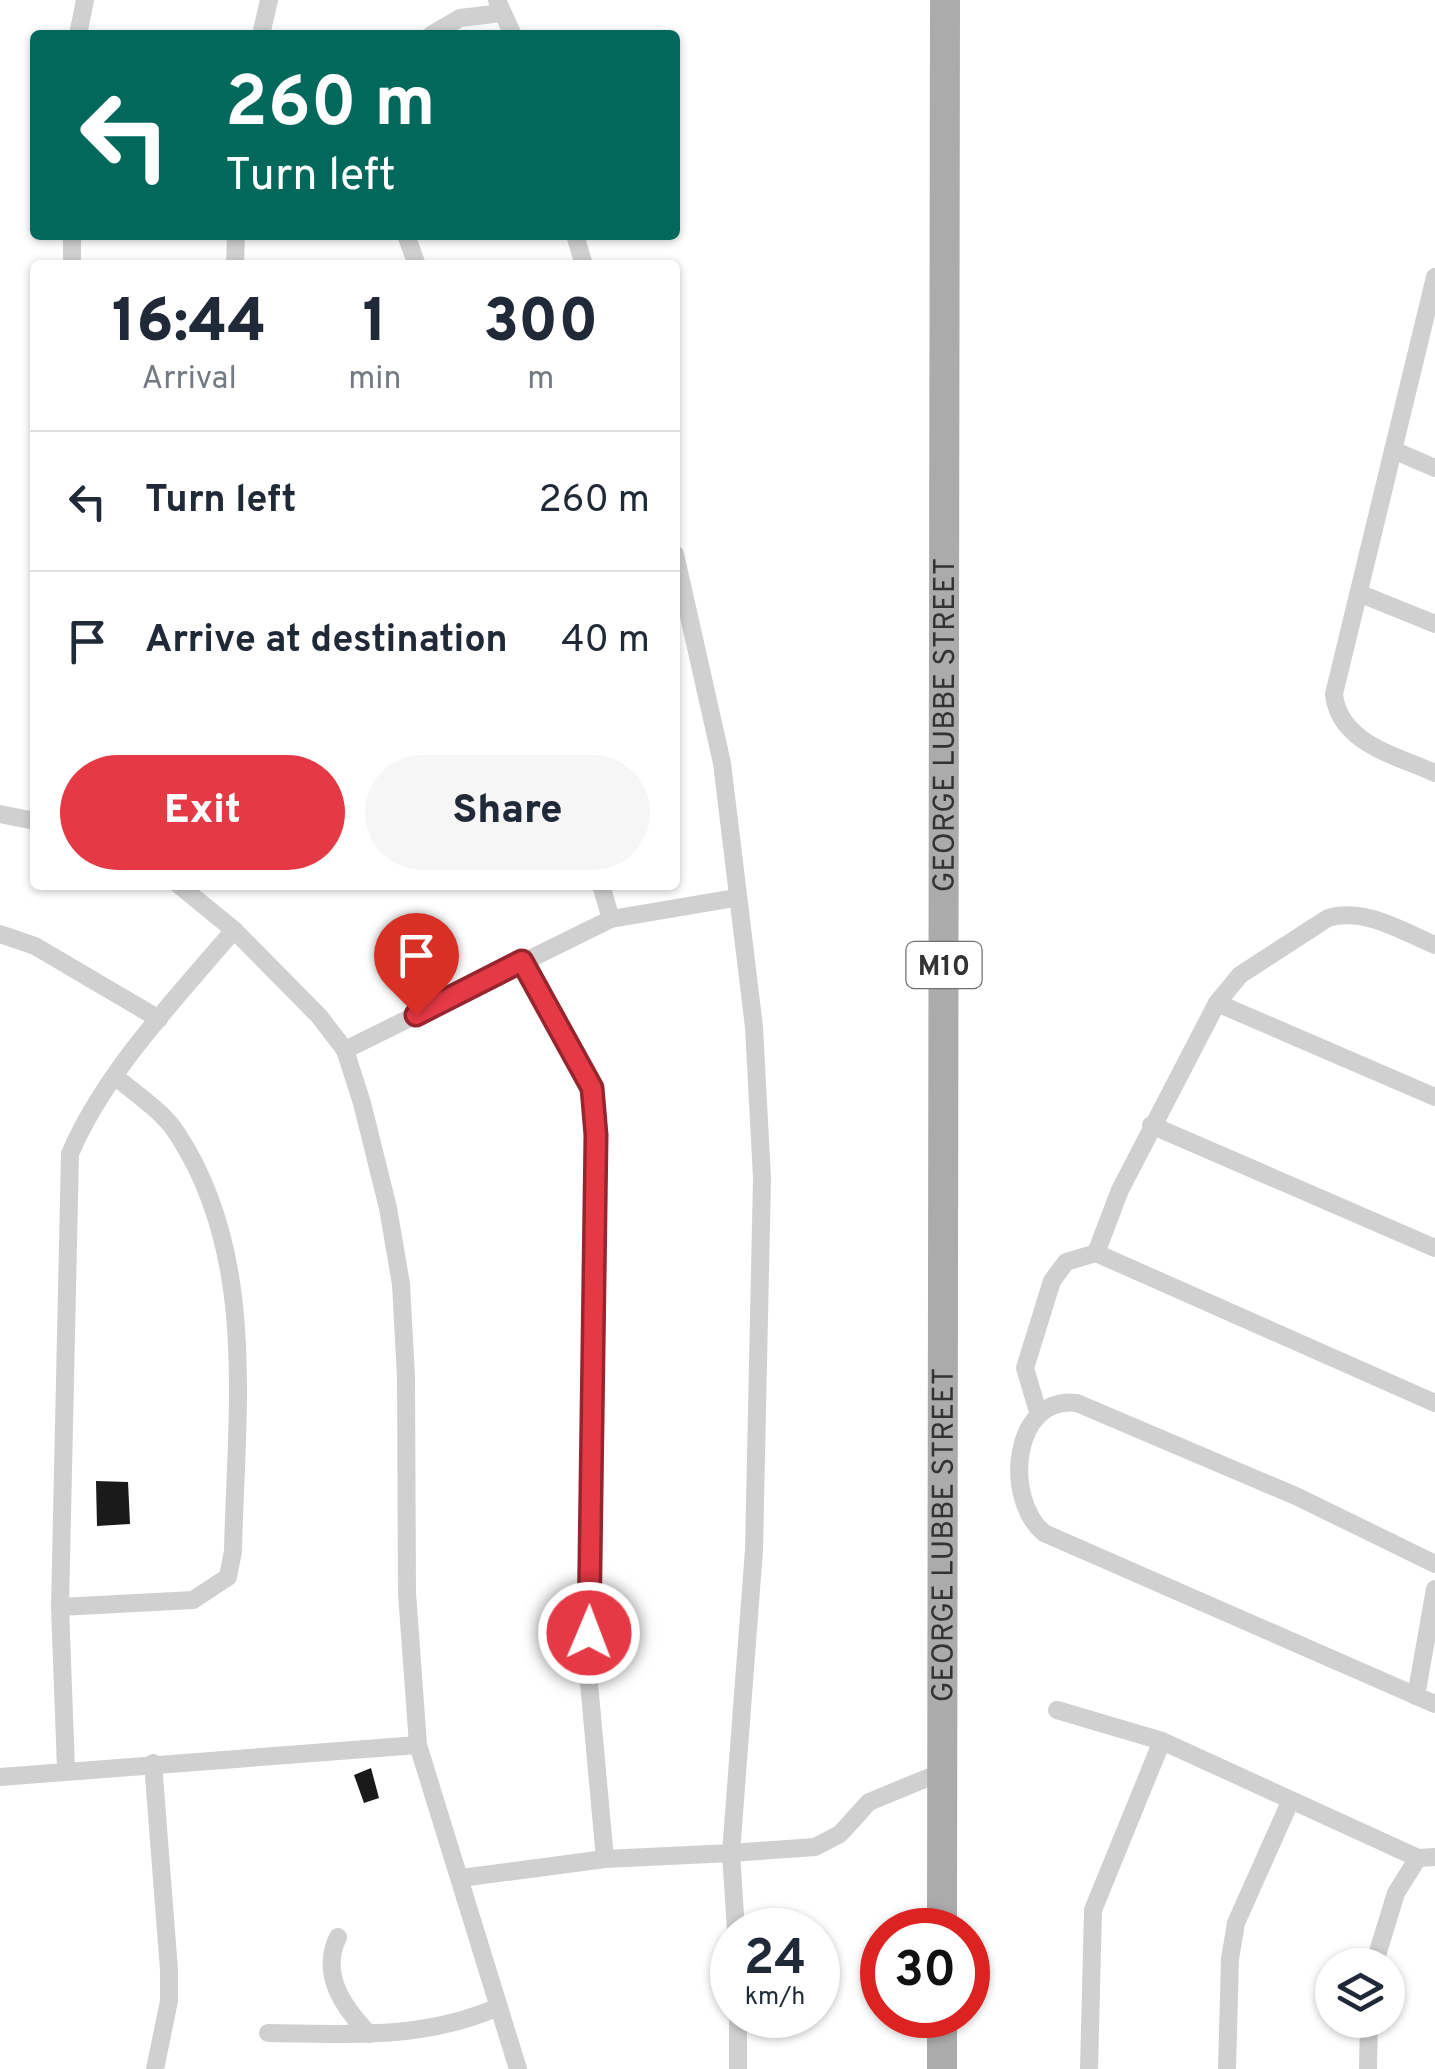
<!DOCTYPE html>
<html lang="en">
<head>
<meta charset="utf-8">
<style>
	body { margin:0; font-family:Overpass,sans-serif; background:#f6f6f7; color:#1f2937; height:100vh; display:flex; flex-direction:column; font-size:38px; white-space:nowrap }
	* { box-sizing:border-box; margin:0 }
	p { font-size:32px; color:#747a83 }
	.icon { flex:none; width:55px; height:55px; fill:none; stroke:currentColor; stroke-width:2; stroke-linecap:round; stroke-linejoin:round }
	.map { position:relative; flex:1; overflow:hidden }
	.side { position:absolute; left:30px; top:260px; width:650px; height:630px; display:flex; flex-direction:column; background:#fff; border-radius:10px; box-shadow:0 2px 8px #0004 }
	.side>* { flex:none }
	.hud { position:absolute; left:30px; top:30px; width:650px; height:210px; border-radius:10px; box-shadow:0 2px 8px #0004; background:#00695c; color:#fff; overflow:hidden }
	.tools { position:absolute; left:1315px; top:1948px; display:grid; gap:20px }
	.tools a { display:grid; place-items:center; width:90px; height:90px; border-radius:50%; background:#fff; box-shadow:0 2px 8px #0004; font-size:50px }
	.speed { position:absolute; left:710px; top:1908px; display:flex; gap:20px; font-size:50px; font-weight:700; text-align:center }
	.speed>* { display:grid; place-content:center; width:130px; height:130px; border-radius:50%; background:#fff; box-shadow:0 2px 8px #0004; line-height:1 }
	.speed small { font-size:25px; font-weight:400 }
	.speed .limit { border:15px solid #d22; background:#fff; color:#111 }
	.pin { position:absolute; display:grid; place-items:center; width:85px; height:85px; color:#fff; margin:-102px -42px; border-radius:50% 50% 50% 0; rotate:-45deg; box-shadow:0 0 10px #0007 }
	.pin .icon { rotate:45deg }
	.me { position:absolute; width:110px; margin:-55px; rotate:1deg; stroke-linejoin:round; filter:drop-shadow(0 0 8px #0008) }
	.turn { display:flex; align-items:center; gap:35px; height:210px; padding:0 30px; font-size:45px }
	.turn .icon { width:130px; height:130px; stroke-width:2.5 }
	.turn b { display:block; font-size:70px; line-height:85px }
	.eta { display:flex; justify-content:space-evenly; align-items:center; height:170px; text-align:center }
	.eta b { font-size:60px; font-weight:800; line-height:70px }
	.cta { display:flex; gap:20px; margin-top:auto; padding:20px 30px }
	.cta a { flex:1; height:115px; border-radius:60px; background:#e63946; color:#fff; font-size:40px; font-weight:800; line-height:115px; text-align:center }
	.cta a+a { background:#f6f6f7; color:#1f2937 }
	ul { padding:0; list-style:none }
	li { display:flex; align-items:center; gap:30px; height:140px; padding:0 30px; border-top:2px solid #e0e1e3 }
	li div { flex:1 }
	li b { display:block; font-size:38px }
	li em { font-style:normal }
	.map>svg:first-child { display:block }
	.building { fill:#1a1a1a }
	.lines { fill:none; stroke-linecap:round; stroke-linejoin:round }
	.street { stroke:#d0d0d0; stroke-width:18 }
	.primary { stroke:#ababab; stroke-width:30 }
	.route-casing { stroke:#96252e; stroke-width:25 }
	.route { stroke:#e63946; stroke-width:18 }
	.labels { text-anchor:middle; stroke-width:10; stroke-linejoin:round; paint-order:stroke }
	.shield { fill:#fff; stroke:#707070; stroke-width:2.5 }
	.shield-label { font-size:28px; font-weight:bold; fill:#333 }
	.street-label { font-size:30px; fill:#333; stroke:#fff }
</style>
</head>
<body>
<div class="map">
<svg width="1435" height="2069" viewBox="0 0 1435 2069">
	<rect width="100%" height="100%" fill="#fff"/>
	<g class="building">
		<path d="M96 1481 128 1482 130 1524 97 1526Z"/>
		<path d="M371 1768 379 1798 364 1803 354 1775Z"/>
	</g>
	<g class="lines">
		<g class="street">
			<path d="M497 0 513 35"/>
			<path d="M78 35 85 0"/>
			<path d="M261 35 269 0"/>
			<path d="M431 35 460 18 502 13"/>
			<path d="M72 235V265"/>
			<path d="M406 235 417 265"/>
			<path d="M575 235 584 265"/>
			<path d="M235 265 236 235"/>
			<path d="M1435 277 1334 694C1339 743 1395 755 1435 773"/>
			<path d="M1393 450 1435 468"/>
			<path d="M1361 594 1435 624"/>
			<path d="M0 814 35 821"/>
			<path d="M179 885 234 930 319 1016 345 1050 362 1103 388 1208 401 1284 406 1377 407 1593 418 1745 518 2069"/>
			<path d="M601 885 611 919"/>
			<path d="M0 934 35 946 159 1019"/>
			<path d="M522 961 592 1088 596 1135 588 1672 605 1859"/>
			<path d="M1217 1003 1435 1097"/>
			<path d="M345 1050 611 919 735 898"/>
			<path d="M1151 1125 1435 1248"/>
			<path d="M1096 1253 1120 1190 1217 1003 1240 975 1328 918C1364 907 1402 931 1435 945"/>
			<path d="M1038 1412 1025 1368 1052 1281 1066 1262 1096 1253 1435 1403"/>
			<path d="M1435 1564 1298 1497 1077 1403C1012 1395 1003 1499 1044 1533L1435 1704"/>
			<path d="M60 1607 193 1600 228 1577 233 1551C236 1413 258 1258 178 1135 164 1112 137 1095 117 1078"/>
			<path d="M1416 1696 1435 1589"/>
			<path d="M1057 1710 1162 1741 1418 1858 1435 1857"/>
			<path d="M153 1763 169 1970V2001L155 2069"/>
			<path d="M66 1769 60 1607 70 1154C104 1073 177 997 234 930"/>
			<path d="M0 1777 418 1745"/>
			<path d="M461 1878 605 1859 731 1853 754 1550 762 1178 754 1027 722 763 675 554"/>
			<path d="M736 1930 731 1853 815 1847 840 1834 869 1802 942 1772"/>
			<path d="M338 1937C320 1974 343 2007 369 2034"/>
			<path d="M1374 1965 1396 1893 1418 1858"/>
			<path d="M268 2033C347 2034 424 2040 498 2007"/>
			<path d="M738 2069V2015"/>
			<path d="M1089 2069 1093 1910 1162 1741"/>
			<path d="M1227 2069 1230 1959 1236 1923 1290 1802"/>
			<path d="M1368 2069 1369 2020"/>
		</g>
		<g class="primary">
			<path id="s1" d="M942 1930 945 0"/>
			<path d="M942 2069V2015"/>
		</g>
	</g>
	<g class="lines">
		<g class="route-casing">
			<path id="route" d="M416 1015 522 961 592 1088 596 1135 589 1633"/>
		</g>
		<use href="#route" class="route"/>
	</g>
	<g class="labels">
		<rect class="shield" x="906.5" y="942" width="75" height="46" rx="8"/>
		<g class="shield-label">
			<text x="944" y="975">M10</text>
		</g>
		<g class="street-label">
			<text dy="10" stroke="none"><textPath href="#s1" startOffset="1205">GEORGE LUBBE STREET</textPath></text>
			<text dy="10" stroke="none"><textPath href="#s1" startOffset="395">GEORGE LUBBE STREET</textPath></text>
		</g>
	</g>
</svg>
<div class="tools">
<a><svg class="icon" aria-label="layers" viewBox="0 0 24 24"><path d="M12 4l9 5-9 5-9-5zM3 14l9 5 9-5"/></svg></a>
</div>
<div class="speed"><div>24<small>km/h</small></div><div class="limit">30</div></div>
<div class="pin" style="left:416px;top:1015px;background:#d93025"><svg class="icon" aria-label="arrive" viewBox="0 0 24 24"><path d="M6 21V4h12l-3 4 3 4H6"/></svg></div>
<svg class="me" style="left:589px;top:1633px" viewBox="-20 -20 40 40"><circle r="17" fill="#e63946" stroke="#fff" stroke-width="3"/><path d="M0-11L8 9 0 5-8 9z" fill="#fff"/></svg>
<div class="hud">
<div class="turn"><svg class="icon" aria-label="left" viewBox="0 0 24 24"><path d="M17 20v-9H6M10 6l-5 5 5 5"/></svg><div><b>260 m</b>Turn left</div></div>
</div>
<section class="side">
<div class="eta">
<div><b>16:44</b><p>Arrival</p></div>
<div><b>1</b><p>min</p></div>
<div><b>300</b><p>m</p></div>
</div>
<ul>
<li><svg class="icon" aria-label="left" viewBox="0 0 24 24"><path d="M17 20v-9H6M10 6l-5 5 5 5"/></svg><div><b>Turn left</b></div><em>260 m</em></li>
<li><svg class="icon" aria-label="arrive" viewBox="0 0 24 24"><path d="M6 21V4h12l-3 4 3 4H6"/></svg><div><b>Arrive at destination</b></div><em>40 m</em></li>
</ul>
<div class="cta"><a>Exit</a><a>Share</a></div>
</section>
</div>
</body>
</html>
